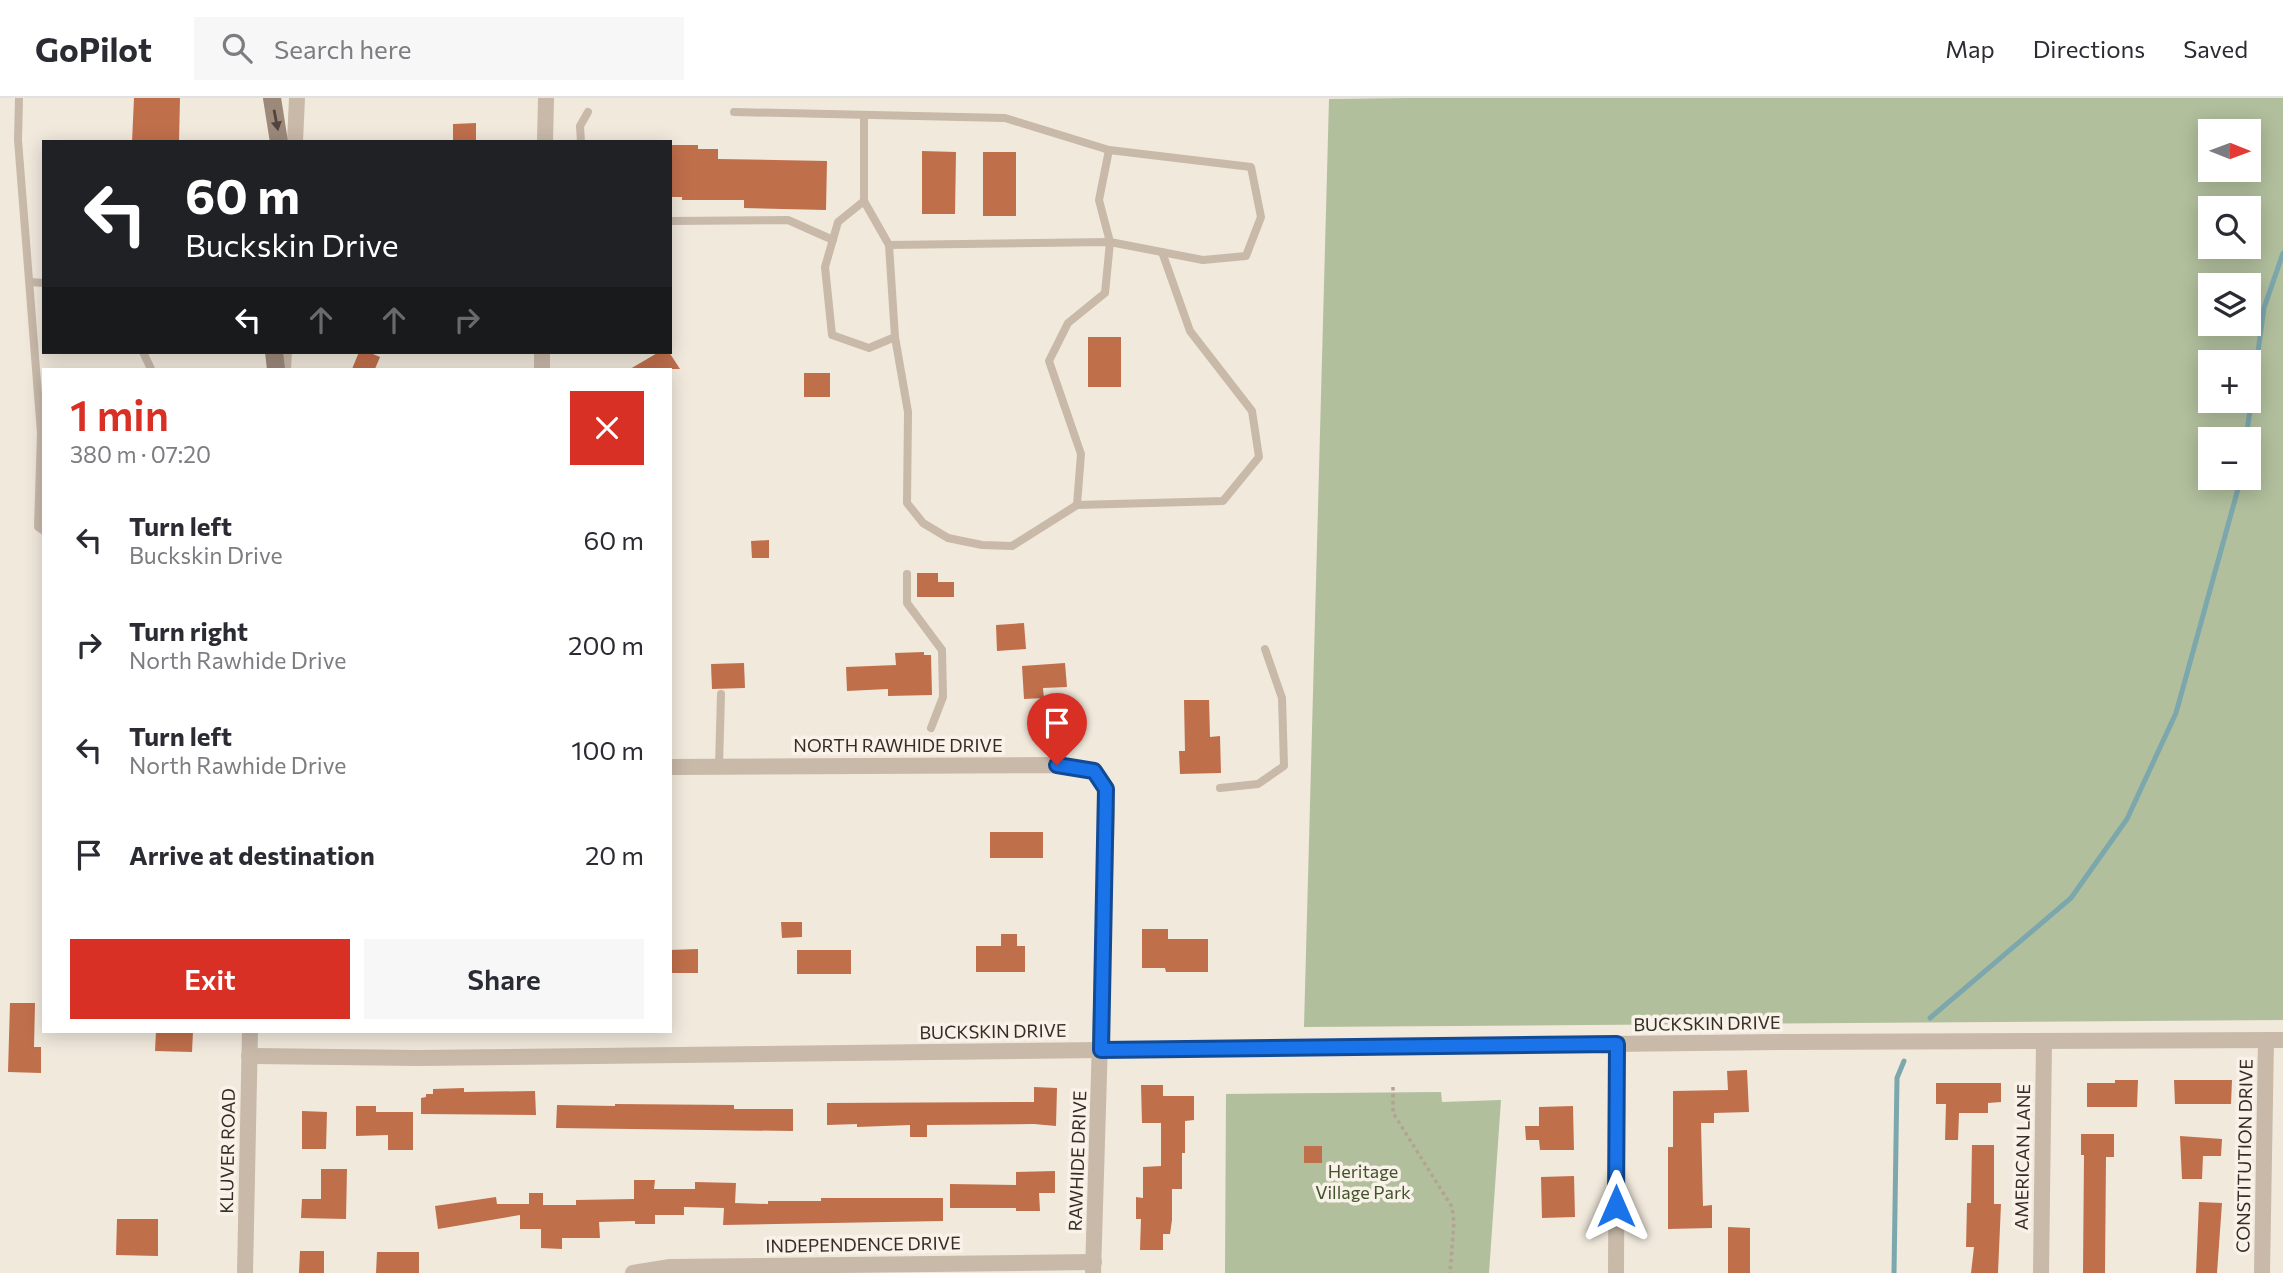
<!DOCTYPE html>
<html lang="en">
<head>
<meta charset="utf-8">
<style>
	body { margin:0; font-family:Commissioner,sans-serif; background:#f7f7f7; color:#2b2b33; height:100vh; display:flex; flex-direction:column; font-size:26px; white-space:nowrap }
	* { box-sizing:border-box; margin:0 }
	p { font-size:23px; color:#7c7c81 }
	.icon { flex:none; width:38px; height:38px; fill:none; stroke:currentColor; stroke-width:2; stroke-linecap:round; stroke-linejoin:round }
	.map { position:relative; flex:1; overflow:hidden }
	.drawer { position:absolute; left:42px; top:270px; width:630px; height:665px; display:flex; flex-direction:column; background:#fff; border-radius:0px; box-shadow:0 4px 18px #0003 }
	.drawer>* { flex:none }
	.banner { position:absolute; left:42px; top:42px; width:630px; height:214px; border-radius:0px; box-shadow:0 4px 18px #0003; background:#202124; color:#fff; overflow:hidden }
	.needle { width:46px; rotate:91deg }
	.buttons { position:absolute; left:2198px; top:21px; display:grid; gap:14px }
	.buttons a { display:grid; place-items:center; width:63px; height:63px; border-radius:0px; background:#fff; box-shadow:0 4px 18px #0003; font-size:35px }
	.pin { position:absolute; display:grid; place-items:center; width:60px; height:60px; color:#fff; margin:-72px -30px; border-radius:50% 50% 50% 0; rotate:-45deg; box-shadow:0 0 7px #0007 }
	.pin .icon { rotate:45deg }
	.me { position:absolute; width:77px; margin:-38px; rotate:0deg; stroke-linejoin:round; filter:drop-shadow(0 0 5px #0008) }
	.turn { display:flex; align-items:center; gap:24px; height:147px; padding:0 28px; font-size:32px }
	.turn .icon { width:91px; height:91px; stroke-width:2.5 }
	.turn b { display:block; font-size:49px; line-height:60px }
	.lanes { display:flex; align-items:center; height:66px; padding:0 28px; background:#0003; justify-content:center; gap:35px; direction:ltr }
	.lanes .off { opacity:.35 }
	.round { display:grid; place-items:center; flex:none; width:74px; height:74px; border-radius:0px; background:#f7f7f7 }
	.overview { display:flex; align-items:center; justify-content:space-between; height:119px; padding:0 28px }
	h1 { font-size:42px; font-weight:600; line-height:52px; color:#d93025 }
	.cta { display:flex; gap:14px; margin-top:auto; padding:14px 28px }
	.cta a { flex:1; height:80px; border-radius:0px; background:#d93025; color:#fff; font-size:28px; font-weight:600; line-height:80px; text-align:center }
	.cta a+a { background:#f7f7f7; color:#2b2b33 }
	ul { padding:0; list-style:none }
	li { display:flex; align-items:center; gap:21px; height:105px; padding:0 28px }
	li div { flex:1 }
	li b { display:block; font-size:26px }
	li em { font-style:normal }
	header { display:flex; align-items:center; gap:42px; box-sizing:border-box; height:98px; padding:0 35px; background:#fff; border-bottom:2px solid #e1e1e2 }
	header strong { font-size:33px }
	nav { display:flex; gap:38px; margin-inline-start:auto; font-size:24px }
	.search { width:490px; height:63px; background:#f7f7f7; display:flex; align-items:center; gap:18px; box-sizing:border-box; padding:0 24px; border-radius:0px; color:#7c7c81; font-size:26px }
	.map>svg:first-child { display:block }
	.green { fill:#b1bf9d; fill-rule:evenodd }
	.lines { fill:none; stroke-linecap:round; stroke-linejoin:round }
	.stream { stroke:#7ca7ad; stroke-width:5 }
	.building { fill:#c06f4b }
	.path { stroke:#b4a393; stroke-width:3.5; stroke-dasharray:3.5 3.5; stroke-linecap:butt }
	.lane { stroke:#c8b9a9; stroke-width:8 }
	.street { stroke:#c8b9a9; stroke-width:16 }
	.secondary { stroke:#9c897a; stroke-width:18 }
	.oneway { fill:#50443c }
	.route-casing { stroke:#114b97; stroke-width:18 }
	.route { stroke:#1a73e8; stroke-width:12 }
	.labels { text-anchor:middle; stroke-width:7; stroke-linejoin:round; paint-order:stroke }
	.street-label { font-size:18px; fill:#362d28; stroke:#f9f2e8 }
	.park-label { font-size:18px; fill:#43532d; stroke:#f9f2e8 }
</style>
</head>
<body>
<header>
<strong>GoPilot</strong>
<div class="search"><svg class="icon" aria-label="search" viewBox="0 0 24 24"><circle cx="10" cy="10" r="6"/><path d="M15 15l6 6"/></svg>Search here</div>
<nav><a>Map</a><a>Directions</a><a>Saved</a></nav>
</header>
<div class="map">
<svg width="2283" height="1175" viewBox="0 0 2283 1175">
	<rect width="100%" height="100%" fill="#f1e9dc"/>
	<g class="green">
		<path d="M1409 0H2283V922L1304 929 1329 1ZM2210 33H2249V72H2210ZM2210 110H2249V149H2210ZM2210 187H2249V226H2210ZM2210 264H2249V303H2210ZM2210 341H2249V380H2210Z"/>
		<path d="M1441 994 1442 1004 1501 1002 1489 1175H1225L1226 996Z"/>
	</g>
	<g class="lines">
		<g class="stream">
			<path d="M2246 341 2264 210 2283 155"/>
			<path d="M1930 920 2071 800 2127 721 2176 615 2241 380"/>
			<path d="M1894 1175 1897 980 1904 963"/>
		</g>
	</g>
	<g class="building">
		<path d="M134 0H180L179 44H132Z"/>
		<path d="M476 25V44H453V26Z"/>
		<path d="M670 47H698V51H718V61L827 63 826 112 744 110V102H682V99H670Z"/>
		<path d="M922 53 956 54 955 116H922Z"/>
		<rect x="983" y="54" width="33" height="64"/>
		<rect x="1088" y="239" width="33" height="50"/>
		<path d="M359 254H368L380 259 375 271H352Z"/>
		<path d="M659 254H669L680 271H630Z"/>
		<rect x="804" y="275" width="26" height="24"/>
		<path d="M769 442V460H752L751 443Z"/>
		<path d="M917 475H938V484H954V499H917Z"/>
		<path d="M1024 525 1026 551 997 553 996 527Z"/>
		<path d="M924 554V557H931L932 597 888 598V591L847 593 846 569 896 567 895 555Z"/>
		<path d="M744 565 745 590 712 591 711 566Z"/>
		<path d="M1065 565 1067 589 1043 590 1044 600 1024 601 1022 568Z"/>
		<path d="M1184 602H1209L1210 639 1220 638 1221 675 1180 676 1179 653H1185Z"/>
		<rect x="990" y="734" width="53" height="26"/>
		<path d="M781 824H802V839L782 840Z"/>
		<path d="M1142 831H1168V841H1208V874H1166L1165 870H1142Z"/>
		<path d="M1001 836H1017V848H1025V874H976V848H1001Z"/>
		<path d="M698 851V875H670V852Z"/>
		<rect x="797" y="852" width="54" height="24"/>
		<path d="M10 905H35L34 949H41V975L8 974Z"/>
		<path d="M156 933H193L192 954 155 953Z"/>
		<path d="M1747 972 1749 1014 1714 1015V1025H1701L1703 1108 1712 1107V1130L1668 1131V1049H1673V993L1728 992 1727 973Z"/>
		<path d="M2115 982H2138L2137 1009H2087V985H2115Z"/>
		<path d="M2174 982H2232L2231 1006H2175Z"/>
		<path d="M1936 985H2001V1004L1988 1005V1015H1959L1958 1042H1945L1946 1006H1936Z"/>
		<path d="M1141 987H1163V998H1194V1022L1185 1023V1055H1182V1091H1172V1122L1170 1136H1163V1152H1140L1141 1121H1136V1099L1143 1100V1069L1161 1068V1025H1142Z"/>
		<path d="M1034 989 1057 990 1056 1028 1034 1026 927 1027V1039H910V1027L857 1029V1026L827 1027V1005L1034 1004Z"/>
		<path d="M464 990V994L535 993 536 1017 421 1016V1000L426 999V996H433V991Z"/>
		<path d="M615 1006 734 1007V1011H793V1033L556 1030 557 1007 615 1008Z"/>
		<path d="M356 1008H376V1014H413V1052H388V1037L356 1038Z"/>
		<path d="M1573 1008 1574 1052H1540L1539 1042H1526L1525 1028H1539V1009Z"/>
		<path d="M302 1013 327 1014 326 1051H302Z"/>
		<path d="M2081 1036H2114V1059H2106L2105 1175H2083L2084 1057H2081Z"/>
		<path d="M2180 1038 2222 1041 2221 1058H2203L2202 1081H2182Z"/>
		<path d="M1972 1047H1994V1106H2001L1998 1175H1971L1974 1149H1966L1967 1105H1971Z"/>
		<rect x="1304" y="1048" width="18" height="17"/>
		<path d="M321 1071H347L346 1121 301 1120 302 1101H321Z"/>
		<path d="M1055 1073V1095H1039L1040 1113H1016V1110H950V1086L1016 1087V1074Z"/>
		<path d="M1574 1078 1575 1119 1542 1120 1541 1079Z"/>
		<path d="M634 1082H655L654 1091H695V1084L736 1085 735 1105 768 1106V1103H821V1100H943V1123L723 1127 724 1110 684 1109V1117H655V1126H635V1123L599 1124 600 1140H562V1151L541 1150V1131H520V1117L438 1131 435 1108 496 1099 497 1106H529V1095H543V1107H576V1102L634 1101Z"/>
		<path d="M2199 1104 2222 1105 2217 1175H2196Z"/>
		<path d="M117 1121H158V1158L116 1157Z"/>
		<path d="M1728 1129 1750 1130V1175H1728Z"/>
		<path d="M300 1153H324V1175H299Z"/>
		<path d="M377 1154H419V1175H376Z"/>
	</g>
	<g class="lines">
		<path class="path" d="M1393 989V1015L1452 1109 1454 1124 1450 1175"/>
		<g class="lane">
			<path d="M19 0 18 42 41 335 38 429 44 433"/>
			<path d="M734 14 1005 20 1109 52 1251 69 1261 119 1246 158 1203 162 1110 144 889 147"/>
			<path d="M864 17V103L889 147 895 239 869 250 832 237 825 169 838 124 864 103"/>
			<path d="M581 44 580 28 588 14"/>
			<path d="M670 123 788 122 833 142"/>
			<path d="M30 184 44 185"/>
			<path d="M895 239 908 314 907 405 923 425 948 440 982 447 1012 448 1077 407 1081 356 1049 263 1068 225 1105 195 1110 144 1099 102 1109 52"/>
			<path d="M143 254 151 271"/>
			<path d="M1077 407 1223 403 1259 359 1252 313 1190 233 1162 154"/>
			<path d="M907 476V505L942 552 943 599 931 630"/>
			<path d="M719 668 721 596"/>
			<path d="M1220 690 1258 686 1284 668 1282 600 1265 551"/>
		</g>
		<g class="street">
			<path d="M295 44 297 0"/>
			<path d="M545 44 546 0"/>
			<path d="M283 271 284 254"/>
			<path d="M542 271V254"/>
			<path d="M670 669 1057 667 1094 673 1106 691 1107 711 1093 1175"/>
			<path d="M249 958 418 960 1782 944 2283 942"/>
			<path d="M245 1175 250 933"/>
			<path d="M633 1175 670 1169 1094 1164"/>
			<path d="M1616 1175 1617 946"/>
			<path d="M2041 1175 2044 944"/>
			<path d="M2262 1175 2266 942"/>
		</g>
		<g class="secondary">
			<path d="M272 0 279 44"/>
			<path d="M274 254 276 271"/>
		</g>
	</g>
	<defs><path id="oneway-solid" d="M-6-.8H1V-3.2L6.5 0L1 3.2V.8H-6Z" transform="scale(1.75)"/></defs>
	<use class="oneway" href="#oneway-solid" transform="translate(276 22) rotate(79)"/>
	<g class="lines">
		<g class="route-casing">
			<path id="route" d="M1057 667 1094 673 1106 691 1101 952 1617 946 1616 1108"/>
		</g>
		<use href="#route" class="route"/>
	</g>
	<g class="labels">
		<g class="street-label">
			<text x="898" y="654">NORTH RAWHIDE DRIVE</text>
			<text transform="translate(1707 926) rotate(-1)" y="6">BUCKSKIN DRIVE</text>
			<text transform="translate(993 934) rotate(-1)" y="6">BUCKSKIN DRIVE</text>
			<text transform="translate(228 1053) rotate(-89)" y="6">KLUVER ROAD</text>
			<text transform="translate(2245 1058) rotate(-89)" y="6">CONSTITUTION DRIVE</text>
			<text transform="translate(2023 1059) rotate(-89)" y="6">AMERICAN LANE</text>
			<text transform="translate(1078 1063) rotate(-88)" y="6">RAWHIDE DRIVE</text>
			<text transform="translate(863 1147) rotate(-1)" y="6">INDEPENDENCE DRIVE</text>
		</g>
		<g class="park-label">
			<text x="1363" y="1080">Heritage<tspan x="1363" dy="21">Village Park</tspan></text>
		</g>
	</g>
</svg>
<div class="buttons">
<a><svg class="needle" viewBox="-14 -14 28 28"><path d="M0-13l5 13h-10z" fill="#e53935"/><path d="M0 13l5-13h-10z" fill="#7c7c81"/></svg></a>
<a><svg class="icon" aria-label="search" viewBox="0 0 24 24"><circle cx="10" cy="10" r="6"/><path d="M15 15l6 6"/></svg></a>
<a><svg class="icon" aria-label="layers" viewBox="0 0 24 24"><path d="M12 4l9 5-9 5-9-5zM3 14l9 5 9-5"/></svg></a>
<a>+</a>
<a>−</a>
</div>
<div class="pin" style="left:1057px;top:667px;background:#d93025"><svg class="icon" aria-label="arrive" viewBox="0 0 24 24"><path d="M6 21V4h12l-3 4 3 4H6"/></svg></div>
<svg class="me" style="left:1616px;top:1108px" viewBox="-20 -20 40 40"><path d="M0-17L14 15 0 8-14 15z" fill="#1a73e8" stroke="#fff" stroke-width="4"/></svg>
<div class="banner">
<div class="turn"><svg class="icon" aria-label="left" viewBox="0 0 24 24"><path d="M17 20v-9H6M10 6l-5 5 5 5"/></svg><div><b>60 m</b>Buckskin Drive</div></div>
<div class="lanes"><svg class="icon" aria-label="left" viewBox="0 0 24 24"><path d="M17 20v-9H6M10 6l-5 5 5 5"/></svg><svg class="icon off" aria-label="ahead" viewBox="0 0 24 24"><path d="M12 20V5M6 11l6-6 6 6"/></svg><svg class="icon off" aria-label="ahead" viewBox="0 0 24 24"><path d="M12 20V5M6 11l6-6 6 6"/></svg><svg class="icon off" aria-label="right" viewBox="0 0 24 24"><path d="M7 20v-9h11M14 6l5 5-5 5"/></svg></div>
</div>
<section class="drawer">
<div class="overview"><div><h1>1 min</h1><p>380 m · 07:20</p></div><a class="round" style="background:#d93025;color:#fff"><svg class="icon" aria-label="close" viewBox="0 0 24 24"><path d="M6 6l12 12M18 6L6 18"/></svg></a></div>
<ul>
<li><svg class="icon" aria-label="left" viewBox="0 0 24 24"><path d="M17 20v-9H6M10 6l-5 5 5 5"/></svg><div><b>Turn left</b><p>Buckskin Drive</p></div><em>60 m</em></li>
<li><svg class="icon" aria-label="right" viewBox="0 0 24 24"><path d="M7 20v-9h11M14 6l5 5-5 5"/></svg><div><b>Turn right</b><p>North Rawhide Drive</p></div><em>200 m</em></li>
<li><svg class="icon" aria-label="left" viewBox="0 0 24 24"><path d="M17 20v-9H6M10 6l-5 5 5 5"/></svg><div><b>Turn left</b><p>North Rawhide Drive</p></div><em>100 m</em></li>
<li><svg class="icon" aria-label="arrive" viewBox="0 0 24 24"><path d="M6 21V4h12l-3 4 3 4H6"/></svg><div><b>Arrive at destination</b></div><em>20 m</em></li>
</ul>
<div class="cta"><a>Exit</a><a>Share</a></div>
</section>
</div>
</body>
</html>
